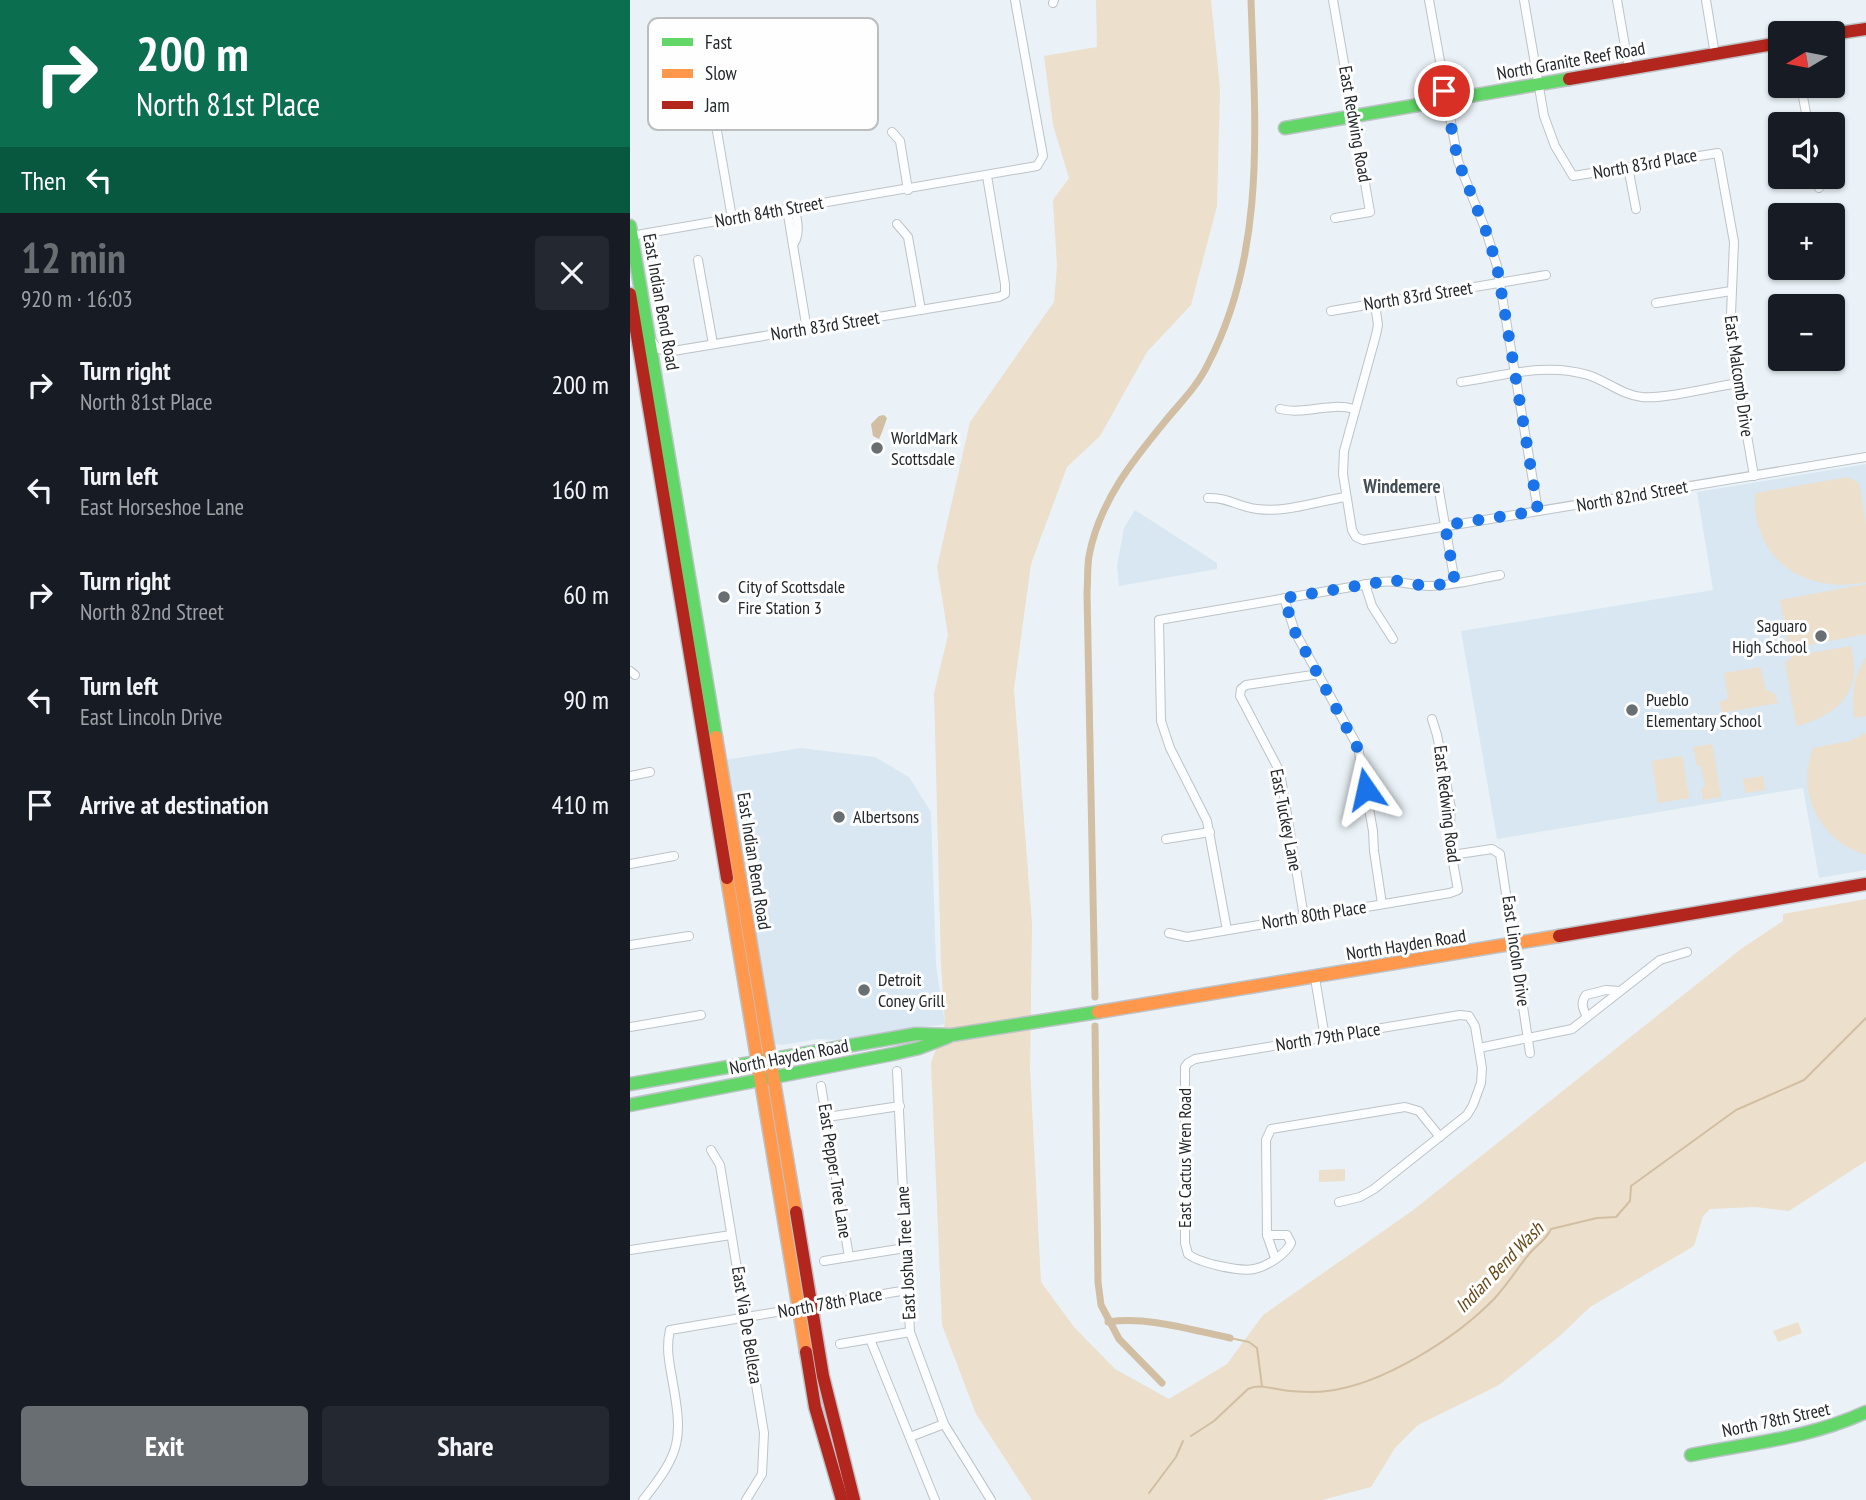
<!DOCTYPE html>
<html lang="en">
<head>
<meta charset="utf-8">
<style>
	body { margin:0; font-family:"PT Sans Narrow",sans-serif; background:#242831; color:#f1f3f6; height:100vh; display:flex; flex-direction:column; font-size:26px; white-space:nowrap }
	* { box-sizing:border-box; margin:0 }
	p { font-size:23px; color:#9ea1a6 }
	.icon { flex:none; width:38px; height:38px; fill:none; stroke:currentColor; stroke-width:2; stroke-linecap:round; stroke-linejoin:round }
	.map { position:relative; flex:1; overflow:hidden }
	.sheet { display:flex; flex-direction:column; background:#171b24; width:630px }
	.sheet>* { flex:none }
	.guide { background:#0b6e4f; color:#fff; overflow:hidden }
	.needle { width:46px; rotate:260deg }
	.tools { position:absolute; left:1138px; top:21px; display:grid; gap:14px }
	.tools a { display:grid; place-items:center; width:77px; height:77px; border-radius:7px; background:#171b24; box-shadow:0 2px 5px #0004; font-size:35px }
	.pin { position:absolute; display:grid; place-items:center; width:60px; height:60px; color:#fff; margin:-30px; border:4px solid #fff; border-radius:50%; box-shadow:0 2px 7px #0007 }
	.me { position:absolute; width:77px; margin:-38px; rotate:349deg; stroke-linejoin:round; filter:drop-shadow(0 0 5px #0008) }
	.turn { display:flex; align-items:center; gap:24px; height:147px; padding:0 21px; font-size:32px }
	.turn .icon { width:91px; height:91px; stroke-width:2.5 }
	.turn b { display:block; font-size:49px; line-height:60px }
	.then { display:flex; align-items:center; height:66px; padding:0 21px; background:#0003; gap:14px; font-size:26px }
	.round { display:grid; place-items:center; flex:none; width:74px; height:74px; border-radius:7px; background:#242831 }
	.summary { display:flex; align-items:center; justify-content:space-between; height:119px; padding:0 21px }
	h1 { font-size:42px; font-weight:700; line-height:52px; color:#686e72 }
	.button { display:flex; gap:14px; margin-top:auto; padding:14px 21px }
	.button a { flex:1; height:80px; border-radius:7px; background:#686e72; color:#fff; font-size:28px; font-weight:700; line-height:80px; text-align:center }
	.button a+a { background:#242831; color:#f1f3f6 }
	ul { padding:0; list-style:none }
	li { display:flex; align-items:center; gap:21px; height:105px; padding:0 21px }
	li div { flex:1 }
	li b { display:block; font-size:26px }
	li em { font-style:normal }
	main { display:flex; flex:1; min-height:0 }
	.map>svg:first-child { display:block }
	.built { fill:#d8e7f1 }
	.green { fill:#ecdfcc }
	.water { fill:#d2bfa3 }
	.lines { fill:none; stroke-linecap:round; stroke-linejoin:round }
	.stream { stroke:#d2bfa3; stroke-width:2 }
	.canal { stroke:#d2bfa3; stroke-width:7 }
	.street-casing { stroke:#bdc3c7; stroke-width:10 }
	.fast-casing { stroke:#bdc3c7; stroke-width:15 }
	.slow-casing { stroke:#bdc3c7; stroke-width:15 }
	.jam-casing { stroke:#bdc3c7; stroke-width:15 }
	.street { stroke:#fcfdfe; stroke-width:8 }
	.fast { stroke:#63d668; stroke-width:12 }
	.slow { stroke:#ff974d; stroke-width:12 }
	.jam { stroke:#b3261e; stroke-width:12 }
	.route { stroke:#1a73e8; stroke-width:12; stroke-dasharray:0 21.6 }
	.poi-dot { fill:#686e72; stroke:#fefefe; stroke-width:2.5 }
	.labels { text-anchor:middle; stroke-width:6; stroke-linejoin:round; paint-order:stroke }
	.street-label { font-size:18px; fill:#22272a; stroke:#fefefe }
	.poi-label { font-size:18px; fill:#22272a; stroke:#fefefe; text-anchor:start }
	.neighbourhood-label { font-size:19px; font-weight:bold; fill:#424d55; stroke:#fefefe }
	.water-label { font-size:19px; font-style:italic; fill:#664715; stroke:#fefefe }
	.key { fill:#fefefe; stroke:#bcbebe; stroke-width:2 }
	.key-label { font-size:19px; fill:#22272a }
</style>
</head>
<body>
<main>
<section class="sheet">
<div class="guide">
<div class="turn"><svg class="icon" aria-label="right" viewBox="0 0 24 24"><path d="M7 20v-9h11M14 6l5 5-5 5"/></svg><div><b>200 m</b>North 81st Place</div></div>
<div class="then">Then<svg class="icon" aria-label="left" viewBox="0 0 24 24"><path d="M17 20v-9H6M10 6l-5 5 5 5"/></svg></div>
</div>
<div class="summary"><div><h1>12 min</h1><p>920 m · 16:03</p></div><a class="round"><svg class="icon" aria-label="close" viewBox="0 0 24 24"><path d="M6 6l12 12M18 6L6 18"/></svg></a></div>
<ul>
<li><svg class="icon" aria-label="right" viewBox="0 0 24 24"><path d="M7 20v-9h11M14 6l5 5-5 5"/></svg><div><b>Turn right</b><p>North 81st Place</p></div><em>200 m</em></li>
<li><svg class="icon" aria-label="left" viewBox="0 0 24 24"><path d="M17 20v-9H6M10 6l-5 5 5 5"/></svg><div><b>Turn left</b><p>East Horseshoe Lane</p></div><em>160 m</em></li>
<li><svg class="icon" aria-label="right" viewBox="0 0 24 24"><path d="M7 20v-9h11M14 6l5 5-5 5"/></svg><div><b>Turn right</b><p>North 82nd Street</p></div><em>60 m</em></li>
<li><svg class="icon" aria-label="left" viewBox="0 0 24 24"><path d="M17 20v-9H6M10 6l-5 5 5 5"/></svg><div><b>Turn left</b><p>East Lincoln Drive</p></div><em>90 m</em></li>
<li><svg class="icon" aria-label="arrive" viewBox="0 0 24 24"><path d="M6 21V4h12l-3 4 3 4H6"/></svg><div><b>Arrive at destination</b></div><em>410 m</em></li>
</ul>
<div class="button"><a>Exit</a><a>Share</a></div>
</section>
<div class="map">
<svg width="1236" height="1500" viewBox="0 0 1236 1500">
	<rect width="100%" height="100%" fill="#eaf2f7"/>
	<g class="built">
		<path d="M1236 464V870L1189 878 1173 788 867 839 831 631 1083 590 1067 492Z"/>
		<path d="M505 510 587 563V569L489 586 487 566 494 528Z"/>
		<path d="M171 748 245 757 279 777 301 812 306 965 315 1024 209 1040 188 1039 152 1045 145 1044 141 1038 122 926V899L116 868 108 844 95 760Z"/>
	</g>
	<g class="green">
		<path d="M466 0H581L590 88 587 206 561 305 517 352 470 436 437 467 401 564 384 689 402 924 400 1069 411 1282 444 1327 485 1369 539 1399 597 1364 633 1315 782 1211 1111 949 1153 921V914L1236 899V1161L1159 1211 1126 1207 1080 1209 1073 1216 1064 1246 960 1307 932 1334 869 1385 788 1425 765 1448 741 1487 692 1500H402L346 1414 312 1325 301 1063 315 1024 311 965 304 693 318 635 307 567 340 422 424 302 427 266 423 200 439 178 423 125 414 56 467 47Z"/>
		<path d="M1218 477 1229 483 1236 524V582C1193 592 1146 575 1130 531 1126 519 1123 506 1126 493Z"/>
		<path d="M1236 584V634L1159 649 1150 600Z"/>
		<path d="M1221 646C1222 655 1225 665 1224 674 1220 705 1193 720 1166 726L1155 663 1163 656Z"/>
		<path d="M1236 657V716L1224 718C1222 694 1222 678 1236 657Z"/>
		<path d="M1130 667 1136 690 1144 693 1148 703 1092 713 1089 702 1098 699 1094 673Z"/>
		<path d="M1236 733V855C1189 840 1166 793 1183 748L1220 741Z"/>
		<path d="M1082 744 1091 797 1073 800 1071 788 1075 787 1071 766H1067L1063 747Z"/>
		<path d="M1052 756 1059 798 1028 803 1022 761Z"/>
		<path d="M1133 776 1135 790 1115 793 1113 779Z"/>
		<path d="M715 1169V1181L689 1182V1170Z"/>
		<path d="M1168 1322 1172 1333 1148 1342 1143 1331Z"/>
	</g>
	<path class="water" d="M254 415 257 418C255 424 251 435 249 439L243 436 241 424 249 416Z"/>
	<g class="lines">
		<g class="stream">
			<path d="M600 1338 619 1342 627 1348 632 1386"/>
			<path d="M561 1436 584 1421 618 1389C632 1383 645 1390 660 1391 672 1392 685 1393 697 1391 752 1385 826 1338 864 1299 877 1285 888 1267 900 1253 908 1244 916 1240 921 1229L967 1218 986 1217 1000 1201 1001 1186 1106 1110 1174 1080 1236 1018"/>
			<path d="M519 1493 546 1457 553 1441"/>
		</g>
		<g class="canal">
			<path d="M465 997 457 593C458 580 457 568 459 556 469 502 503 460 537 419 552 401 568 385 578 364 637 251 625 123 621 0"/>
			<path d="M465 1026 468 1282 471 1305 489 1339 532 1383"/>
			<path d="M478 1322C518 1316 561 1330 600 1338"/>
		</g>
		<g class="street-casing">
			<g id="street">
				<path d="M703 0 740 212 705 218"/>
				<path d="M799 0 828 161 856 231 867 266 908 511"/>
				<path d="M894 0 914 116 925 146 943 176 1088 153 1104 242 1100 338 1124 476"/>
				<path d="M987 0 999 69"/>
				<path d="M1076 0 1085 55"/>
				<path d="M423 3 424 0"/>
				<path d="M78 79 102 218"/>
				<path d="M1171 86 1178 124"/>
				<path d="M262 132 270 141 278 190"/>
				<path d="M998 167 1006 209"/>
				<path d="M1187 177 1189 188"/>
				<path d="M157 209 177 330"/>
				<path d="M267 224 278 237 291 310"/>
				<path d="M0 236 407 166 413 156 385 0"/>
				<path d="M163 245C171 234 167 221 165 208"/>
				<path d="M68 260 83 344"/>
				<path d="M1026 303 1101 291"/>
				<path d="M745 304 748 325 746 335 714 451 713 474 722 530 726 537 733 540 1236 457"/>
				<path d="M701 311 916 275"/>
				<path d="M21 340 27 348 37 352 369 297 375 294V284L357 176"/>
				<path d="M831 382C873 376 916 362 958 375 977 381 992 395 1012 397 1036 399 1083 387 1108 383"/>
				<path d="M650 409C676 415 699 402 724 409"/>
				<path d="M808 485 825 583"/>
				<path d="M578 498C598 497 608 507 627 509 656 513 688 501 716 497"/>
				<path d="M735 584 742 606 763 639"/>
				<path d="M654 598 665 632 728 747 743 831 744 851 752 904"/>
				<path d="M0 671 5 675"/>
				<path d="M0 776 20 772"/>
				<path d="M536 839 580 832"/>
				<path d="M822 855 862 849 870 854 900 1053"/>
				<path d="M0 864 44 856"/>
				<path d="M674 917 650 772 610 696 611 689 616 685 689 674"/>
				<path d="M597 930 577 821 540 748 531 721 529 620 750 582C767 579 782 586 799 586 823 586 847 579 870 575"/>
				<path d="M539 933 557 937 820 893 828 890 819 840 821 808 807 735 802 719"/>
				<path d="M0 945 59 936"/>
				<path d="M685 978 695 1038"/>
				<path d="M957 1017C953 1009 950 1003 956 995L976 990 990 991"/>
				<path d="M0 1027 71 1015"/>
				<path d="M849 1048 942 1029 1030 960 1057 952"/>
				<path d="M267 1071 280 1332 314 1424 361 1500"/>
				<path d="M191 1086 219 1257"/>
				<path d="M197 1117 270 1106"/>
				<path d="M81 1150 90 1165 134 1433 132 1474 116 1500"/>
				<path d="M637 1235H657L661 1243C656 1254 636 1267 624 1269 610 1272 569 1263 558 1254L555 1243V1067L558 1063 565 1059 830 1015 839 1016 845 1026 852 1068 851 1083 843 1105 837 1115 744 1189 730 1197 709 1202"/>
				<path d="M0 1250 101 1235"/>
				<path d="M645 1258 637 1235 636 1140 641 1129 775 1107 789 1111 810 1137"/>
				<path d="M194 1261 275 1248"/>
				<path d="M240 1339 305 1500"/>
				<path d="M210 1344 280 1332"/>
				<path d="M280 1437 314 1424"/>
				<path d="M13 1500C52 1451 53 1439 42 1378 39 1361 36 1347 40 1330L277 1290"/>
			</g>
		</g>
		<g class="fast-casing">
			<g id="fast">
				<path d="M655 128 939 79"/>
				<path d="M0 226 86 737"/>
				<path d="M0 1084 286 1034 322 1035 468 1012"/>
				<path d="M0 1105 263 1054 289 1048 318 1037"/>
				<path d="M1061 1455C1121 1443 1180 1438 1236 1412"/>
			</g>
		</g>
		<g class="slow-casing">
			<g id="slow">
				<path d="M86 737 166 1212"/>
				<path d="M97 878 176 1352"/>
				<path d="M468 1012 929 936"/>
			</g>
		</g>
		<g class="jam-casing">
			<g id="jam">
				<path d="M1202 34 1236 29"/>
				<path d="M939 79 1150 43"/>
				<path d="M0 294 97 878"/>
				<path d="M929 936 1236 884"/>
				<path d="M166 1212 193 1376 224 1500"/>
				<path d="M176 1352 185 1407 212 1500"/>
			</g>
		</g>
		<use href="#street" class="street"/>
		<use href="#fast" class="fast"/>
		<use href="#slow" class="slow"/>
		<use href="#jam" class="jam"/>
	</g>
	<g class="lines">
		<path class="route" d="M736 789 727 747 665 632 654 598 763 580 795 586 825 583 815 525 908 511 867 266 856 231 828 161 814 91"/>
	</g>
	<g class="poi-dot">
		<circle cx="247" cy="448" r="7"/>
		<circle cx="94" cy="597" r="7"/>
		<circle cx="1191" cy="636" r="7"/>
		<circle cx="1002" cy="710" r="7"/>
		<circle cx="209" cy="817" r="7"/>
		<circle cx="234" cy="990" r="7"/>
	</g>
	<g class="labels">
		<g class="street-label">
			<text transform="translate(941 61) rotate(-10)" y="6">North Granite Reef Road</text>
			<text transform="translate(725 124) rotate(80)" y="6">East Redwing Road</text>
			<text transform="translate(1015 164) rotate(-10)" y="6">North 83rd Place</text>
			<text transform="translate(139 212) rotate(-10)" y="6">North 84th Street</text>
			<text transform="translate(788 296) rotate(-9)" y="6">North 83rd Street</text>
			<text transform="translate(31 302) rotate(80)" y="6">East Indian Bend Road</text>
			<text transform="translate(195 326) rotate(-9)" y="6">North 83rd Street</text>
			<text transform="translate(1109 376) rotate(82)" y="6">East Malcomb Drive</text>
			<text transform="translate(1002 496) rotate(-10)" y="6">North 82nd Street</text>
			<text transform="translate(817 804) rotate(83)" y="6">East Redwing Road</text>
			<text transform="translate(656 820) rotate(79)" y="6">East Tuckey Lane</text>
			<text transform="translate(124 861) rotate(81)" y="6">East Indian Bend Road</text>
			<text transform="translate(684 915) rotate(-9)" y="6">North 80th Place</text>
			<text transform="translate(776 945) rotate(-9)" y="6">North Hayden Road</text>
			<text transform="translate(886 951) rotate(82)" y="6">East Lincoln Drive</text>
			<text transform="translate(698 1037) rotate(-9)" y="6">North 79th Place</text>
			<text transform="translate(159 1057) rotate(-11)" y="6">North Hayden Road</text>
			<text transform="translate(555 1158) rotate(-90)" y="6">East Cactus Wren Road</text>
			<text transform="translate(205 1171) rotate(81)" y="6">East Pepper Tree Lane</text>
			<text transform="translate(276 1253) rotate(-93)" y="6">East Joshua Tree Lane</text>
			<text transform="translate(200 1303) rotate(-10)" y="6">North 78th Place</text>
			<text transform="translate(117 1325) rotate(81)" y="6">East Via De Belleza</text>
			<text transform="translate(1146 1420) rotate(-12)" y="6">North 78th Street</text>
		</g>
		<g class="poi-label">
			<text x="261" y="444">WorldMark<tspan x="261" dy="21">Scottsdale</tspan></text>
			<text x="108" y="593">City of Scottsdale<tspan x="108" dy="21">Fire Station 3</tspan></text>
			<text x="1177" y="632" text-anchor="end">Saguaro<tspan x="1177" dy="21">High School</tspan></text>
			<text x="1016" y="706">Pueblo<tspan x="1016" dy="21">Elementary School</tspan></text>
			<text x="223" y="823">Albertsons</text>
			<text x="248" y="986">Detroit<tspan x="248" dy="21">Coney Grill</tspan></text>
		</g>
		<g class="neighbourhood-label">
			<text x="772" y="493">Windemere</text>
		</g>
		<g class="water-label">
			<text transform="translate(869 1267) rotate(-46)" y="7">Indian Bend Wash</text>
		</g>
	</g>
	<rect x="18" y="18" width="230" height="112" rx="10" class="key"/>
	<rect x="32" y="38" width="31" height="8" fill="#63d668"/>
	<rect x="32" y="69" width="31" height="9" fill="#ff974d"/>
	<rect x="32" y="101" width="31" height="8" fill="#b3261e"/>
	<g class="key-label">
		<text x="75" y="49">Fast</text>
		<text x="75" y="80">Slow</text>
		<text x="75" y="112">Jam</text>
	</g>
</svg>
<div class="tools">
<a><svg class="needle" viewBox="-14 -14 28 28"><path d="M0-13l5 13h-10z" fill="#e53935"/><path d="M0 13l5-13h-10z" fill="#9ea1a6"/></svg></a>
<a><svg class="icon" aria-label="sound" viewBox="0 0 24 24"><path d="M4 9h4l5-4v14l-5-4H4zM17 9q2 3 0 6"/></svg></a>
<a>+</a>
<a>−</a>
</div>
<div class="pin" style="left:814px;top:91px;background:#d93025"><svg class="icon" aria-label="arrive" viewBox="0 0 24 24"><path d="M6 21V4h12l-3 4 3 4H6"/></svg></div>
<svg class="me" style="left:736px;top:789px" viewBox="-20 -20 40 40"><path d="M0-17L14 15 0 8-14 15z" fill="#1a73e8" stroke="#fff" stroke-width="4"/></svg>
</div>
</main>
</body>
</html>
